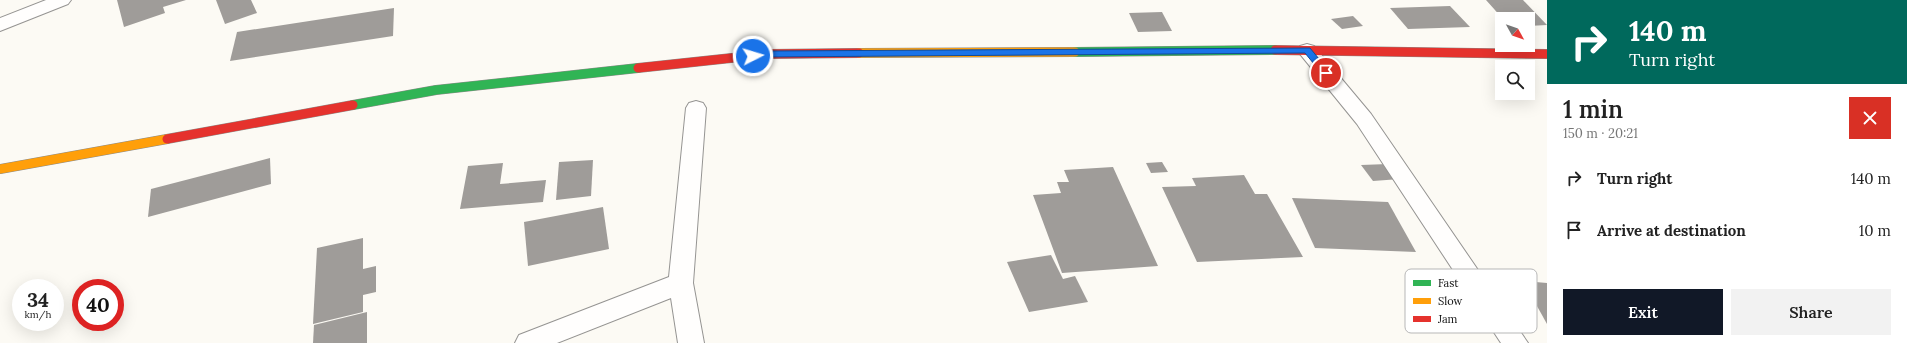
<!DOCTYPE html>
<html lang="en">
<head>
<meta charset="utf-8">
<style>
	body { margin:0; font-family:Lora,serif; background:#f2f2f2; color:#222; height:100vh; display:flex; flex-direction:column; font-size:15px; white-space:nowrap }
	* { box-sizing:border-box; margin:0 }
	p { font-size:13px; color:#767676 }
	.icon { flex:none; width:22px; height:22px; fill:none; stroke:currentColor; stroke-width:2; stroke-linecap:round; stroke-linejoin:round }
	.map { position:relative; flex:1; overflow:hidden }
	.panel { display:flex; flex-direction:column; background:#fff; width:360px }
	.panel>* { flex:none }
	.guide { background:#00695c; color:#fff; overflow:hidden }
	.needle { width:26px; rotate:130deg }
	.buttons { position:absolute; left:1495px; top:12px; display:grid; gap:8px }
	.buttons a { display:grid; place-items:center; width:40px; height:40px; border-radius:0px; background:#fff; box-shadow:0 4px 16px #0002; font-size:20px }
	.speed { position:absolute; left:12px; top:279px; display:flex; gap:8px; font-size:20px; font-weight:700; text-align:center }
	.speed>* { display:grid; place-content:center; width:52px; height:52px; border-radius:50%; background:#fff; box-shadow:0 4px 16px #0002; line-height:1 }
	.speed small { font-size:10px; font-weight:400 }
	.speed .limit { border:6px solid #d22; background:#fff; color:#111 }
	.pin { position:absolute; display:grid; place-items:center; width:34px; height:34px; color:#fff; margin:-17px; border:2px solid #fff; border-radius:50%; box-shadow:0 1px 4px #0007 }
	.me { position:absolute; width:44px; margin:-22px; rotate:85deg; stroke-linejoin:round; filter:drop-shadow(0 0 3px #0008) }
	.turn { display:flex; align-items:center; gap:14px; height:84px; padding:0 16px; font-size:18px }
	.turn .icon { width:52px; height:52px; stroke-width:2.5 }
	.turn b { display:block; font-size:28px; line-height:34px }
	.round { display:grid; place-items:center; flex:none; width:42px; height:42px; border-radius:0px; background:#f2f2f2 }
	.summary { display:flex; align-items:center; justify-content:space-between; height:68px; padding:0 16px }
	h1 { font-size:24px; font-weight:600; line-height:30px }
	.action { display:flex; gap:8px; margin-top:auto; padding:8px 16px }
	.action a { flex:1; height:46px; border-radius:0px; background:#111827; color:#fff; font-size:16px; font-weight:600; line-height:46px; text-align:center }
	.action a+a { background:#f2f2f2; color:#222 }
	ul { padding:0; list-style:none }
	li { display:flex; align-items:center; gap:12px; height:52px; padding:0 16px }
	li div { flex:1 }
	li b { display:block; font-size:15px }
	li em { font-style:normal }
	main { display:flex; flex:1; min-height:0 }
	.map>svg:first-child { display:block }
	.building { fill:#9f9c99 }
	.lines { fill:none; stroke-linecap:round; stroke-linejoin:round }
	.street-casing { stroke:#959492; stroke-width:2 }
	.fast-casing { stroke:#8c8b88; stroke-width:10 }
	.slow-casing { stroke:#8c8b88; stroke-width:10 }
	.jam-casing { stroke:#8c8b88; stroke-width:10 }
	.street { fill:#fffefd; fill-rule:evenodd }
	.fast { stroke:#30b455; stroke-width:9 }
	.slow { stroke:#ff9f0a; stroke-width:9 }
	.jam { stroke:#e5322d; stroke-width:9 }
	.route { fill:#1a73e8; stroke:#114b97 }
	.key { fill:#fff; stroke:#b7b7b7; stroke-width:1 }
	.key-label { font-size:11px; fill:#0e0e0e }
</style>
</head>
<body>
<main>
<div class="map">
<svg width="1547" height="343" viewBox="0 0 1547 343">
	<rect width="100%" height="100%" fill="#fcfaf4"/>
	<g class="building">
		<path d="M117 0H186L163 7 165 13 124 27Z"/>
		<path d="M216 0H251L257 13 225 24Z"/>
		<path d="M1486 0H1523L1547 25 1528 26V19H1503Z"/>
		<path d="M1450 6 1470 27 1408 29 1390 8Z"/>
		<path d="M394 8 393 36 230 61 237 32Z"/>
		<path d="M1162 12 1172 31 1138 32 1129 13Z"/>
		<path d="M1353 16 1363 26 1342 29 1331 19Z"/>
		<path d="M270 158 271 184 148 217 151 189Z"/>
		<path d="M593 160 591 196 556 200 559 162Z"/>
		<path d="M1162 162 1168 172 1151 173 1146 163Z"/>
		<path d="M503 163 500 184 546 180 543 202 460 209 468 166Z"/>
		<path d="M1388 164 1400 179 1373 181 1361 165Z"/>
		<path d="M1113 167 1158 266 1062 273 1033 195 1061 193 1057 182H1069L1064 170Z"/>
		<path d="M1244 175 1255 194H1267L1303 257 1197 262 1162 187 1196 186 1192 178Z"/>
		<path d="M1292 198 1388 202 1416 252 1315 248Z"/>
		<path d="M603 207 609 249 528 266 524 222Z"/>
		<path d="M363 238V269L376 266V292L363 295V312L313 324 317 248Z"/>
		<path d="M1051 255 1063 279 1075 276 1088 302 1029 312 1007 262Z"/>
		<path d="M1523 281 1547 283V324Z"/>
		<path d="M367 312V343H313L314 325Z"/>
	</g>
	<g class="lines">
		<g class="street-casing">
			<g id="street">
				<path d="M46 0H71L68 4 0 31V18Z"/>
				<path d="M1307 44 1314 46 1371 114 1528 343H1501L1357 124 1300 54 1297 50 1300 46Z"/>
				<path d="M696 101 703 103 706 108 693 283 704 343H678L671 298 557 343H515L519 335 669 277 686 108 689 103Z"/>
			</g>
		</g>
		<g class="fast-casing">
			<g id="fast">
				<path d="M1075 52 1275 50"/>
				<path d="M353 105 436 90 638 68"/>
			</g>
		</g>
		<g class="slow-casing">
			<g id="slow">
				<path d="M859 53 1075 52"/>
				<path d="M0 169 167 139"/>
			</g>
		</g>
		<g class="jam-casing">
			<g id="jam">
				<path d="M1275 50 1547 54"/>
				<path d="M638 68 769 54 859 53"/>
				<path d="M167 139 353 105"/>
			</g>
		</g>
		<use href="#street" class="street"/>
		<use href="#fast" class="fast"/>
		<use href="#slow" class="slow"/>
		<use href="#jam" class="jam"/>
	</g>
	<path class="route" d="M1307 48H1310L1329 71V75H1323L1305 53 769 57 753 58 749 56 753 53 769 51Z"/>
	<rect x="1405" y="269" width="132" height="64" rx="6" class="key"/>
	<rect x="1413" y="280" width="18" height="6" fill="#30b455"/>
	<rect x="1413" y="298" width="18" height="6" fill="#ff9f0a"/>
	<rect x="1413" y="316" width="18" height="6" fill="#e5322d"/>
	<g class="key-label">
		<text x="1438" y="287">Fast</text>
		<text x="1438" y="305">Slow</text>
		<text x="1438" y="323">Jam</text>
	</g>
</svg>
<div class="buttons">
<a><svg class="needle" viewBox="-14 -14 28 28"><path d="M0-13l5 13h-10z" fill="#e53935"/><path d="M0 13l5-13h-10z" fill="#767676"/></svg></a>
<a><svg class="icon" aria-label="search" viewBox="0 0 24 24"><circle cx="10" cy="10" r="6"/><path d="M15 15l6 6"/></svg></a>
</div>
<div class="speed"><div>34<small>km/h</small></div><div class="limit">40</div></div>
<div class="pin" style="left:1326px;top:73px;background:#d93025"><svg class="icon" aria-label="arrive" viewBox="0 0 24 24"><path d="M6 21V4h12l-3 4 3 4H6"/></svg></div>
<svg class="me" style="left:753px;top:56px" viewBox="-20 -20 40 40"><circle r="17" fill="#1a73e8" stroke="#fff" stroke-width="3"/><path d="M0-11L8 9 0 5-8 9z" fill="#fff"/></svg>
</div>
<section class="panel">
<div class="guide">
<div class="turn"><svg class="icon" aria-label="right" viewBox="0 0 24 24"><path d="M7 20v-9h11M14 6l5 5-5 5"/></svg><div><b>140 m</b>Turn right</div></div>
</div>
<div class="summary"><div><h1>1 min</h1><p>150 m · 20:21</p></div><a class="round" style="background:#d93025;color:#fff"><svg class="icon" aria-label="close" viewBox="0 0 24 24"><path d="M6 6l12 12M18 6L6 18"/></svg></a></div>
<ul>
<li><svg class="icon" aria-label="right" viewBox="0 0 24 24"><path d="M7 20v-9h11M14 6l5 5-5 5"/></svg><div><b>Turn right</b></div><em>140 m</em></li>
<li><svg class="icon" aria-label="arrive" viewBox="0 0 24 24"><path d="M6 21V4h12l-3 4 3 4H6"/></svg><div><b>Arrive at destination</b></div><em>10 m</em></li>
</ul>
<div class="action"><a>Exit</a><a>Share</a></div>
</section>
</main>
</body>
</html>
